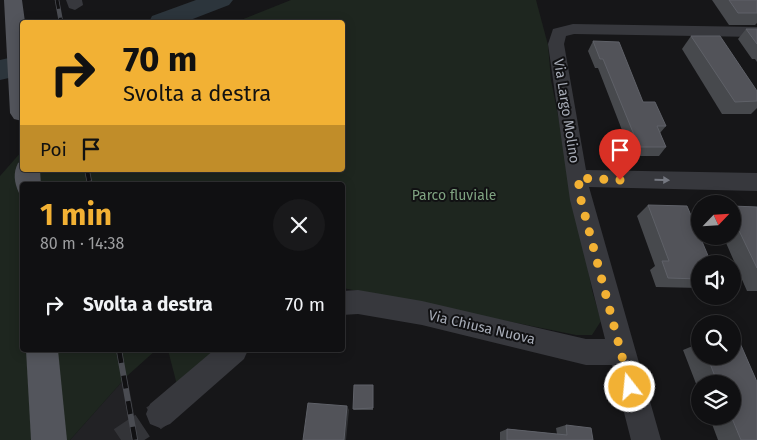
<!DOCTYPE html>
<html lang="it">
<head>
<meta charset="utf-8">
<style>
	body { margin:0; font-family:"Fira Sans",sans-serif; background:#19191b; color:#f1f3f6; height:100vh; display:flex; flex-direction:column; font-size:19px; white-space:nowrap }
	* { box-sizing:border-box; margin:0 }
	p { font-size:16px; color:#9c9d9f }
	.icon { flex:none; width:28px; height:28px; fill:none; stroke:currentColor; stroke-width:2; stroke-linecap:round; stroke-linejoin:round }
	.map { position:relative; flex:1; overflow:hidden }
	.drawer { position:absolute; left:20px; top:182px; width:325px; height:170px; display:flex; flex-direction:column; background:#101012; border-radius:5px; box-shadow:0 2px 12px #0003,0 0 0 1px #303032 }
	.drawer>* { flex:none }
	.hud { position:absolute; left:20px; top:20px; width:325px; height:152px; border-radius:5px; box-shadow:0 2px 12px #0003,0 0 0 1px #303032; background:#f2b134; color:#111; overflow:hidden }
	.needle { width:32px; rotate:65deg }
	.tools { position:absolute; left:691px; top:195px; display:grid; gap:10px }
	.tools a { display:grid; place-items:center; width:50px; height:50px; border-radius:50%; background:#101012; box-shadow:0 2px 12px #0003,0 0 0 1px #303032; font-size:25px }
	.pin { position:absolute; display:grid; place-items:center; width:42px; height:42px; color:#fff; margin:-51px -21px; border-radius:50% 50% 50% 0; rotate:-45deg; box-shadow:0 0 5px #0007 }
	.pin .icon { rotate:45deg }
	.me { position:absolute; width:55px; margin:-28px; rotate:344deg; stroke-linejoin:round; filter:drop-shadow(0 0 4px #0008) }
	.turn { display:flex; align-items:center; gap:18px; height:105px; padding:0 20px; font-size:22px }
	.turn .icon { width:65px; height:65px; stroke-width:2.5 }
	.turn b { display:block; font-size:35px; line-height:42px }
	.then { display:flex; align-items:center; height:48px; padding:0 20px; background:#0003; gap:10px; font-size:19px }
	.round { display:grid; place-items:center; flex:none; width:52px; height:52px; border-radius:26px; background:#19191b }
	.headline { display:flex; align-items:center; justify-content:space-between; height:85px; padding:0 20px }
	h1 { font-size:30px; font-weight:700; line-height:38px; color:#f2b134 }
	ul { padding:0; list-style:none }
	li { display:flex; align-items:center; gap:15px; height:75px; padding:0 20px }
	li div { flex:1 }
	li b { display:block; font-size:19px }
	li em { font-style:normal }
	.map>svg:first-child { display:block }
	.built { fill:#222225 }
	.green { fill:#1e261f }
	.lines { fill:none; stroke-linecap:round; stroke-linejoin:round }
	.river { fill:#2c353c; fill-rule:evenodd }
	.minor-tunnel { stroke:#333438; stroke-width:26; stroke-dasharray:26 13; stroke-linecap:butt }
	.minor { fill:#37383d; fill-rule:evenodd }
	.major { fill:#53555c; fill-rule:evenodd }
	.rail-far2-casing { stroke:#4a4c52; stroke-width:4.5 }
	.rail-far1-casing { stroke:#4a4c52; stroke-width:5.5 }
	.rail-casing { stroke:#4a4c52; stroke-width:6 }
	.rail-far2 { stroke:#111113; stroke-width:3; stroke-dasharray:9; stroke-linecap:butt }
	.rail-far1 { stroke:#111113; stroke-width:4; stroke-dasharray:11; stroke-linecap:butt }
	.rail { stroke:#111113; stroke-width:4.5; stroke-dasharray:13; stroke-linecap:butt }
	.wall { fill:#47494d }
	.shaded-wall { fill:#2f3033 }
	.building { fill:#525359; stroke:#5f6168 }
	.oneway { fill:#757881 }
	.route { stroke:#f2b134; stroke-width:9; stroke-dasharray:0 16.2 }
	.labels { text-anchor:middle; stroke-width:4; stroke-linejoin:round; paint-order:stroke }
	.street-label { font-size:14px; fill:#a8adb8; stroke:#111113 }
	.park-label { font-size:14px; fill:#7fa381; stroke:#111113 }
</style>
</head>
<body>
<div class="map">
<svg width="757" height="440" viewBox="0 0 757 440">
	<rect width="100%" height="100%" fill="#161618"/>
	<path class="built" d="M127 376 139 440H70Z"/>
	<g class="green">
		<path d="M291 0H536L548 45 551 80 592 290 601 321 592 335H576L343 288 342 185H22V350H156L127 376 70 440H0V176L22 151V170H342V22H236Z"/>
		<path d="M168 350H218L177 385Z"/>
	</g>
	<g class="lines">
		<g class="river">
			<path d="M196 0H233L229 5 185 22H149L152 16Z"/>
			<path d="M22 55V75L0 80V60Z"/>
		</g>
		<path class="minor-tunnel" d="M121 440 160 414"/>
		<g class="minor">
			<path d="M66 0H82L83 5 75 10 69 8Z"/>
			<path d="M573 24 757 27V37L574 34 566 36 564 44 586 170 757 173V191L589 187 661 440H631L612 365H586L422 325 358 314 342 315V291L358 290 422 301 586 339H605L570 200 548 44 553 29Z"/>
			<path d="M214 350H248L244 359 170 424 160 428 150 424 146 414 150 404Z"/>
		</g>
		<g class="major">
			<path d="M4 0H22L25 22H22V121L14 119 10 113Z"/>
			<path d="M22 161V170H40L41 185H22V194L19 193C14 182 13 173 18 163Z"/>
			<path d="M26 350H58L67 440H31Z"/>
		</g>
		<g class="rail-far2-casing">
			<path id="rail-far2" d="M57 0 61 22"/>
		</g>
		<g class="rail-far1-casing">
			<path id="rail-far1" d="M87 170 90 185"/>
		</g>
		<g class="rail-casing">
			<path id="rail" d="M119 350 135 440"/>
		</g>
		<use href="#rail-far2" class="rail-far2"/>
		<use href="#rail-far1" class="rail-far1"/>
		<use href="#rail" class="rail"/>
	</g>
	<g class="wall">
		<path d="M712 0H757V23L755 25H729Z"/>
		<path d="M746 29H757V62L755 59H752L738 39Z"/>
		<path d="M691 36 757 91V108L751 114H722L682 49Z"/>
		<path d="M593 41 643 102 666 126 660 133 666 147 659 156H632L598 68H595L588 51Z"/>
		<path d="M648 205 700 264V288L656 287 650 270 655 266 637 216Z"/>
		<path d="M732 206 757 207V291H747L723 236H732Z"/>
		<path d="M700 343V356H732L757 440H718L709 416H732V384H700V394L683 350Z"/>
		<path d="M373 385V410H354L353 409Z"/>
		<path d="M566 425 593 440H500V432L507 429 557 434 556 428Z"/>
	</g>
	<path class="shaded-wall" d="M347 406 349 410 346 440H344Z"/>
	<g class="building">
		<path d="M729 0H757V13H738Z"/>
		<path d="M746 29H757V44Z"/>
		<path d="M691 36H720L757 91V101L735 102Z"/>
		<path d="M593 41 619 42 643 102H655L666 126H657L666 147H639L603 59H600Z"/>
		<path d="M648 205 687 206 709 258H714L717 264H700V279L668 278 662 261H669Z"/>
		<path d="M732 206 757 207V268L732 216Z"/>
		<path d="M732 343H740L757 382V440H741L731 416H732V384H718L707 356H732Z"/>
		<path d="M354 385H373V408L353 409Z"/>
		<path d="M308 403 347 406 344 440H303Z"/>
		<path d="M566 425 591 428 593 440H507V429L567 435Z"/>
	</g>
	<defs><path id="oneway-solid" d="M-6-.8H1V-3.2L6.5 0L1 3.2V.8H-6Z" transform="scale(1.25)"/></defs>
	<use class="oneway" href="#oneway-solid" transform="translate(662 180) rotate(1)"/>
	<g class="lines">
		<path class="route" d="M620 180 578 178 581 200 630 387"/>
	</g>
	<g class="labels">
		<g class="street-label">
			<text transform="translate(567 111) rotate(81)" y="5">Via Largo Molino</text>
			<text transform="translate(482 327) rotate(13)" y="5">Via Chiusa Nuova</text>
		</g>
		<g class="park-label">
			<text x="454" y="200">Parco fluviale</text>
		</g>
	</g>
</svg>
<div class="tools">
<a><svg class="needle" viewBox="-14 -14 28 28"><path d="M0-13l5 13h-10z" fill="#e53935"/><path d="M0 13l5-13h-10z" fill="#9c9d9f"/></svg></a>
<a><svg class="icon" aria-label="sound" viewBox="0 0 24 24"><path d="M4 9h4l5-4v14l-5-4H4zM17 9q2 3 0 6"/></svg></a>
<a><svg class="icon" aria-label="search" viewBox="0 0 24 24"><circle cx="10" cy="10" r="6"/><path d="M15 15l6 6"/></svg></a>
<a><svg class="icon" aria-label="layers" viewBox="0 0 24 24"><path d="M12 4l9 5-9 5-9-5zM3 14l9 5 9-5"/></svg></a>
</div>
<div class="pin" style="left:620px;top:180px;background:#d93025"><svg class="icon" aria-label="arrive" viewBox="0 0 24 24"><path d="M6 21V4h12l-3 4 3 4H6"/></svg></div>
<svg class="me" style="left:630px;top:387px" viewBox="-20 -20 40 40"><circle r="17" fill="#f2b134" stroke="#fff" stroke-width="3"/><path d="M0-11L8 9 0 5-8 9z" fill="#fff"/></svg>
<div class="hud">
<div class="turn"><svg class="icon" aria-label="right" viewBox="0 0 24 24"><path d="M7 20v-9h11M14 6l5 5-5 5"/></svg><div><b>70 m</b>Svolta a destra</div></div>
<div class="then">Poi<svg class="icon" aria-label="arrive" viewBox="0 0 24 24"><path d="M6 21V4h12l-3 4 3 4H6"/></svg></div>
</div>
<section class="drawer">
<div class="headline"><div><h1>1 min</h1><p>80 m · 14:38</p></div><a class="round"><svg class="icon" aria-label="close" viewBox="0 0 24 24"><path d="M6 6l12 12M18 6L6 18"/></svg></a></div>
<ul>
<li><svg class="icon" aria-label="right" viewBox="0 0 24 24"><path d="M7 20v-9h11M14 6l5 5-5 5"/></svg><div><b>Svolta a destra</b></div><em>70 m</em></li>
</ul>
</section>
</div>
</body>
</html>
